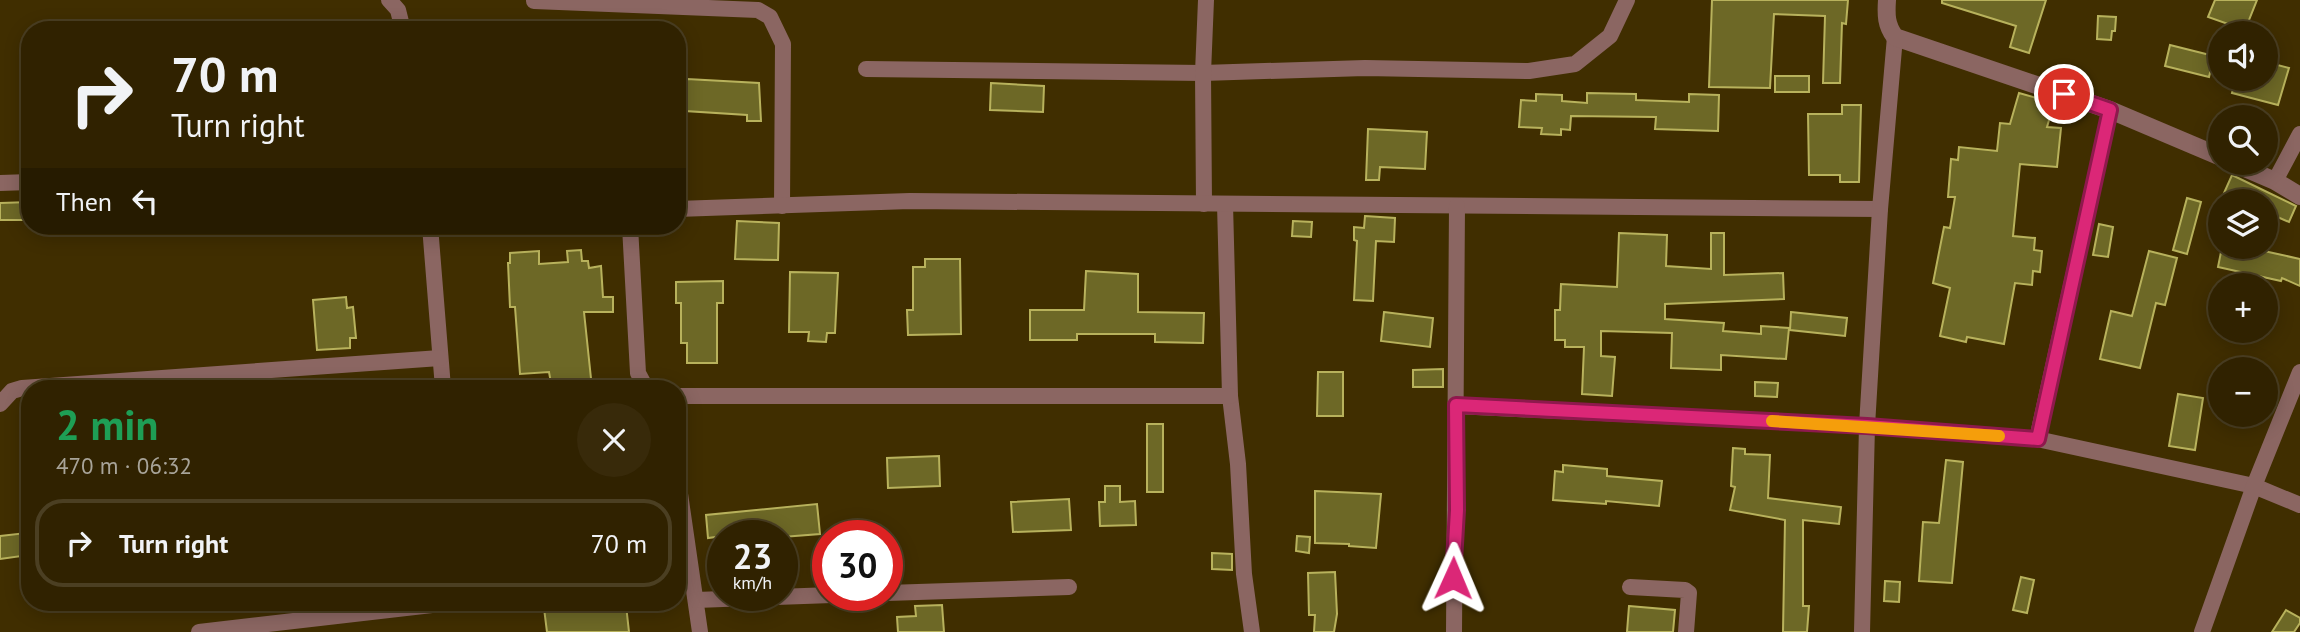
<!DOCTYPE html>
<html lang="en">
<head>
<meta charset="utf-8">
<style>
	body { margin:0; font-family:"PT Sans",sans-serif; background:#382a0a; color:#f1f3f6; height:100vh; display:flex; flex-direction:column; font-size:26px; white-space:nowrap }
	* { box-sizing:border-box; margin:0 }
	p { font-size:23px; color:#a8a499 }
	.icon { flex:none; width:38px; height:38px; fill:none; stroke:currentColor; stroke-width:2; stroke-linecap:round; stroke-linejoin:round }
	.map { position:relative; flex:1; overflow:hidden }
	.details { position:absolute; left:21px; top:380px; width:665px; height:231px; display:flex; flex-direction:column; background:#302200; border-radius:28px; box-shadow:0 4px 18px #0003,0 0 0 2px #4b3f22 }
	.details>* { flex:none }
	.hud { position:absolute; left:21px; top:21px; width:665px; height:214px; border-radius:28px; box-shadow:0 4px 18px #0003,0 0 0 2px #4b3f22; background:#302200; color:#f1f3f6; overflow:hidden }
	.buttons { position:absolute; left:2208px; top:21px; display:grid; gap:14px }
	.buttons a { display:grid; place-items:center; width:70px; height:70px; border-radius:50%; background:#302200; box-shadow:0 4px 18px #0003,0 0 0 2px #4b3f22; font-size:35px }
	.speed { position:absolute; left:707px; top:520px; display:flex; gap:14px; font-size:35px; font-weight:700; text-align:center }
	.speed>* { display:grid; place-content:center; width:91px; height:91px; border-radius:50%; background:#302200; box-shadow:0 4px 18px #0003,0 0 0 2px #4b3f22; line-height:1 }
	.speed small { font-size:18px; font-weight:400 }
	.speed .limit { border:10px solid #d22; background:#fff; color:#111 }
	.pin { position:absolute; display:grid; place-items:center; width:60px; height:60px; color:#fff; margin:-30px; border:4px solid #fff; border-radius:50%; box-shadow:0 2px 7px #0007 }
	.me { position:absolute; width:77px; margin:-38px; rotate:1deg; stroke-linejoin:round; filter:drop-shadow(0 0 5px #0008) }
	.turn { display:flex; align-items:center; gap:24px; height:147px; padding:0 35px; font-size:32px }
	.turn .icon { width:91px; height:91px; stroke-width:2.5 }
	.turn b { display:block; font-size:49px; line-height:60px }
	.then { display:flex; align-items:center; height:66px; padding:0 35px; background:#0003; gap:14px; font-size:26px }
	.round { display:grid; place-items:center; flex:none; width:74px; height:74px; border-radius:37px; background:#382a0a }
	.overview { display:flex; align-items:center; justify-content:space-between; height:119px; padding:0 35px }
	h1 { font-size:42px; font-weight:700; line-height:52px; color:#1e9e55 }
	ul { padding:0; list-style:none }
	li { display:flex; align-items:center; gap:21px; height:88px; margin:0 14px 10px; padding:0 21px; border:4px solid #4b3f22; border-radius:28px }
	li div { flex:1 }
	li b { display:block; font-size:26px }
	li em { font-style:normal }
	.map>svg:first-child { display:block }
	.building { fill:#6d6826; stroke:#b8b25c; stroke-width:2 }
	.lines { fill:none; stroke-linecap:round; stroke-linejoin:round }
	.minor { stroke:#8b6662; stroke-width:16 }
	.tertiary { stroke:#8b6662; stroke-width:18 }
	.route-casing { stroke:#8e194d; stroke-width:18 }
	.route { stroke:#db2777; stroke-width:12 }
	.slow { stroke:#f59e0b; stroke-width:12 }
</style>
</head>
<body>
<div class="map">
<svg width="2300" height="632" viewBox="0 0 2300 632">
	<rect width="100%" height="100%" fill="#402e00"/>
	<g class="building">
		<path d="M1712 0H1848L1846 24 1842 23 1840 83H1823L1825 16 1774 14 1770 88 1709 87Z"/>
		<path d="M1942 0H2046L2029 53 2010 47 2016 26 1942 3Z"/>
		<path d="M2215 0H2257L2245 30 2208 17Z"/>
		<path d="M2098 16 2116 17 2115 31H2112L2111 40 2097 39Z"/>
		<path d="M2170 45 2214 56 2209 77 2165 66Z"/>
		<path d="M2266 62 2289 68 2278 105 2232 93 2236 79H2266Z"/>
		<rect x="1775" y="76" width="34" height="16"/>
		<path d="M687 79 759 83 761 121H747V115L685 111Z"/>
		<path d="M991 83 1044 86 1043 112 990 110Z"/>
		<path d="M1587 93 1636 94V100L1689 102V94L1719 95 1718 131 1655 129 1656 117 1571 116 1570 130 1561 129V135L1541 134 1542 128 1519 127 1521 100 1536 101V94L1562 95V101L1587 103Z"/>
		<path d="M2019 93 2054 103 2047 127 2061 128 2057 167 2020 164 2013 236 2035 238 2034 250 2042 251 2040 272 2033 271 2032 285 2015 283 2004 344 1967 337 1966 342 1940 336 1950 288 1933 283 1944 227 1950 228 1955 197H1948L1951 159 1958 160 1959 147 1997 151 2000 123 2010 124Z"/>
		<path d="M1842 105H1861L1859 182H1840V175H1809L1808 114H1842Z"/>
		<path d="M1368 129 1427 132 1425 169 1380 167 1379 180H1366Z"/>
		<path d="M2232 175 2296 206 2289 222 2266 212V201H2243L2224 193Z"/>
		<path d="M2187 198 2201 202 2187 254 2173 250Z"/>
		<path d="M30 202V220H0V203Z"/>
		<path d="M1365 216 1395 218 1394 242 1376 241 1373 301 1354 300 1357 241 1354 240V227L1364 228Z"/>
		<path d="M737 221 779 223 778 260 735 259Z"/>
		<path d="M1293 221 1312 222 1311 237 1292 236Z"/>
		<path d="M2099 224 2113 227 2108 257 2093 255Z"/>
		<path d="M1619 233 1667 235 1666 266 1711 269V233H1724V275L1783 273 1784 299 1665 304V319L1724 323 1723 331 1761 334V326L1789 328 1786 359 1721 355V370L1671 368 1672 333 1601 331V356L1615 357 1612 396 1582 394 1584 347H1565V340H1555V310H1560L1561 284 1617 287Z"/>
		<path d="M2222 247H2246L2300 259V286L2282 278 2281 281 2218 267Z"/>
		<path d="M581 250 582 261H588L589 268 601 266 603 297H613V312H584L592 388H569L568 380 551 383 549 372 520 374 515 307H510L508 263H510V253L539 251V264L568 262 567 251Z"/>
		<path d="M2149 251 2177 258 2165 305 2156 303 2140 368 2100 359 2111 311 2132 316Z"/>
		<path d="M925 259H960L961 334 908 335 907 310H913V267H925Z"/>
		<path d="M1086 271 1138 274V312L1204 313 1203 343 1155 342V334H1077V340H1030V310H1084Z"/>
		<path d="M790 272 838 273 835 333H827L826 342 808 341 809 332H789Z"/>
		<path d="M723 281V303H717V363H687V343H681V303H676V282Z"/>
		<path d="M346 297 347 308 353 307 356 338H350V348L317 350 313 300Z"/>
		<path d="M1384 312 1433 318 1430 347 1381 341Z"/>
		<path d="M1791 312 1847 318 1845 336 1790 330Z"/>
		<path d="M1443 369V387H1413V370Z"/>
		<path d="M1318 372H1343V416H1317Z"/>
		<path d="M1755 382 1778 383 1777 397 1755 396Z"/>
		<path d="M2178 394 2203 398 2195 450 2169 446Z"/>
		<rect x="1147" y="424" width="16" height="68"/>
		<path d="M1733 448 1745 449V454L1770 455 1768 498 1841 507 1839 524 1803 520V606H1809L1807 632H1783L1785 520 1730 510 1735 487 1731 486Z"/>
		<path d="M939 456 940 486 888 488 887 458Z"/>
		<path d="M1946 460 1963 462 1952 583 1919 581 1923 522 1939 523Z"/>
		<path d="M1563 465 1607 469V476L1662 481 1659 506 1606 501V504L1553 500 1555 471 1563 472Z"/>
		<path d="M1105 486H1120V502L1135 501 1136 525 1100 526 1099 502H1105Z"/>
		<path d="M1315 491 1381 494 1376 548 1349 546V544L1315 543Z"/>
		<path d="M1069 499 1071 530 1013 532 1011 502Z"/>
		<path d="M817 504 820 534 782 537 723 536 708 538 706 515Z"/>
		<path d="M26 533 29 555 0 559V536Z"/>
		<path d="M1297 536 1310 537 1309 553 1296 551Z"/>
		<path d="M1212 553 1232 554V570L1212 569Z"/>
		<path d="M1335 572 1337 614 1334 632H1314L1315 615H1309L1308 573Z"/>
		<path d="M2021 577 2034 580 2027 613 2013 610Z"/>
		<path d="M1885 581 1900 582 1899 602 1884 601Z"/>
		<path d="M549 602H620V605H626L629 632H547L544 608 550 607Z"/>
		<path d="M942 605 944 632H898L897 617 916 616 915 606Z"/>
		<path d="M1629 606 1675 610 1673 632H1627Z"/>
		<path d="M2286 610 2300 618V623L2294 632H2272Z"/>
	</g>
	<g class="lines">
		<g class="minor">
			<path d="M389 0 398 10 403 30"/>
			<path d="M534 1 758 10 770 17 783 44 782 206"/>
			<path d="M866 69 1203 73 1365 68 1529 71 1575 64 1610 36 1627 0"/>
			<path d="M2275 181 2300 134"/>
			<path d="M0 183 30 182"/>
			<path d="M1204 204 1203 73 1206 0"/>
			<path d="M1225 204 1230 396 1238 464 1244 574 1252 632"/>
			<path d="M677 209 910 201 1880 209"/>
			<path d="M430 226 443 388"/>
			<path d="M630 226 638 373 646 388"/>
			<path d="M677 396H1230"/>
			<path d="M0 404 12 391 22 388 440 358"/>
			<path d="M1456 406 1867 426 2037 439 2254 486 2300 505"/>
			<path d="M2037 439 2110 110"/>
			<path d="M677 473 700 632"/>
			<path d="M1630 587 1685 590 1689 593 1686 632"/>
			<path d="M887 593 1069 587"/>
			<path d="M696 600 832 595"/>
			<path d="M199 632 432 605 435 602"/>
			<path d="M1454 632 1457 206"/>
			<path d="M1862 632 1867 426 1880 209 1895 37"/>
			<path d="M2202 632 2254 486 2300 372"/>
		</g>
		<g class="tertiary">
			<path d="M1887 0C1886 15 1886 25 1895 37L2110 110 2221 157"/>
			<path d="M2233 163 2275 181 2300 196"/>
		</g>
	</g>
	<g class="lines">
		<g class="route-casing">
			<path id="route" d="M1453 578 1457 510 1456 405 1867 426 2038 439 2110 110 2064 94"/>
		</g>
		<use href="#route" class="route"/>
		<path class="slow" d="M1772 421 1999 436"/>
	</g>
</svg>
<div class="buttons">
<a><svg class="icon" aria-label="sound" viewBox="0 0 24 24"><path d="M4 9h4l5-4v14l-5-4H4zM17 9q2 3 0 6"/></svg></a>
<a><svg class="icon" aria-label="search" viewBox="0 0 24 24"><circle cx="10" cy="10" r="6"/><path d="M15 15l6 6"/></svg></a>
<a><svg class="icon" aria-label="layers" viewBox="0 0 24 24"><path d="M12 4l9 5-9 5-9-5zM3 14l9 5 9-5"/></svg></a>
<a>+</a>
<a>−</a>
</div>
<div class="speed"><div>23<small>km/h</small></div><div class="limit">30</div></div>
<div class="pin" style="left:2064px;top:94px;background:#d93025"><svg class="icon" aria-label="arrive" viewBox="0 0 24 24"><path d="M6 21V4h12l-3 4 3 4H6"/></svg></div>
<svg class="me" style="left:1453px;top:578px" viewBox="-20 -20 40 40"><path d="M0-17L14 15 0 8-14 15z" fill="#db2777" stroke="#fff" stroke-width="4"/></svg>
<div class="hud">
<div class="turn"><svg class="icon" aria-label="right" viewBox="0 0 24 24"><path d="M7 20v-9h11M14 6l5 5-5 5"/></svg><div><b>70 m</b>Turn right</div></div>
<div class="then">Then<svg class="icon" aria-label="left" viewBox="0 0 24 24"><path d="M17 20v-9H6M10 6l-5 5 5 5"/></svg></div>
</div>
<section class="details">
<div class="overview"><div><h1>2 min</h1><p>470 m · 06:32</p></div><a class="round"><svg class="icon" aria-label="close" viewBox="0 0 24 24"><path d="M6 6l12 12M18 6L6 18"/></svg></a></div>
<ul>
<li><svg class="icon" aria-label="right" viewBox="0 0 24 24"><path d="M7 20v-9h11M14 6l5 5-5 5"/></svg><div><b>Turn right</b></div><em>70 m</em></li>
</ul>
</section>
</div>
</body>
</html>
